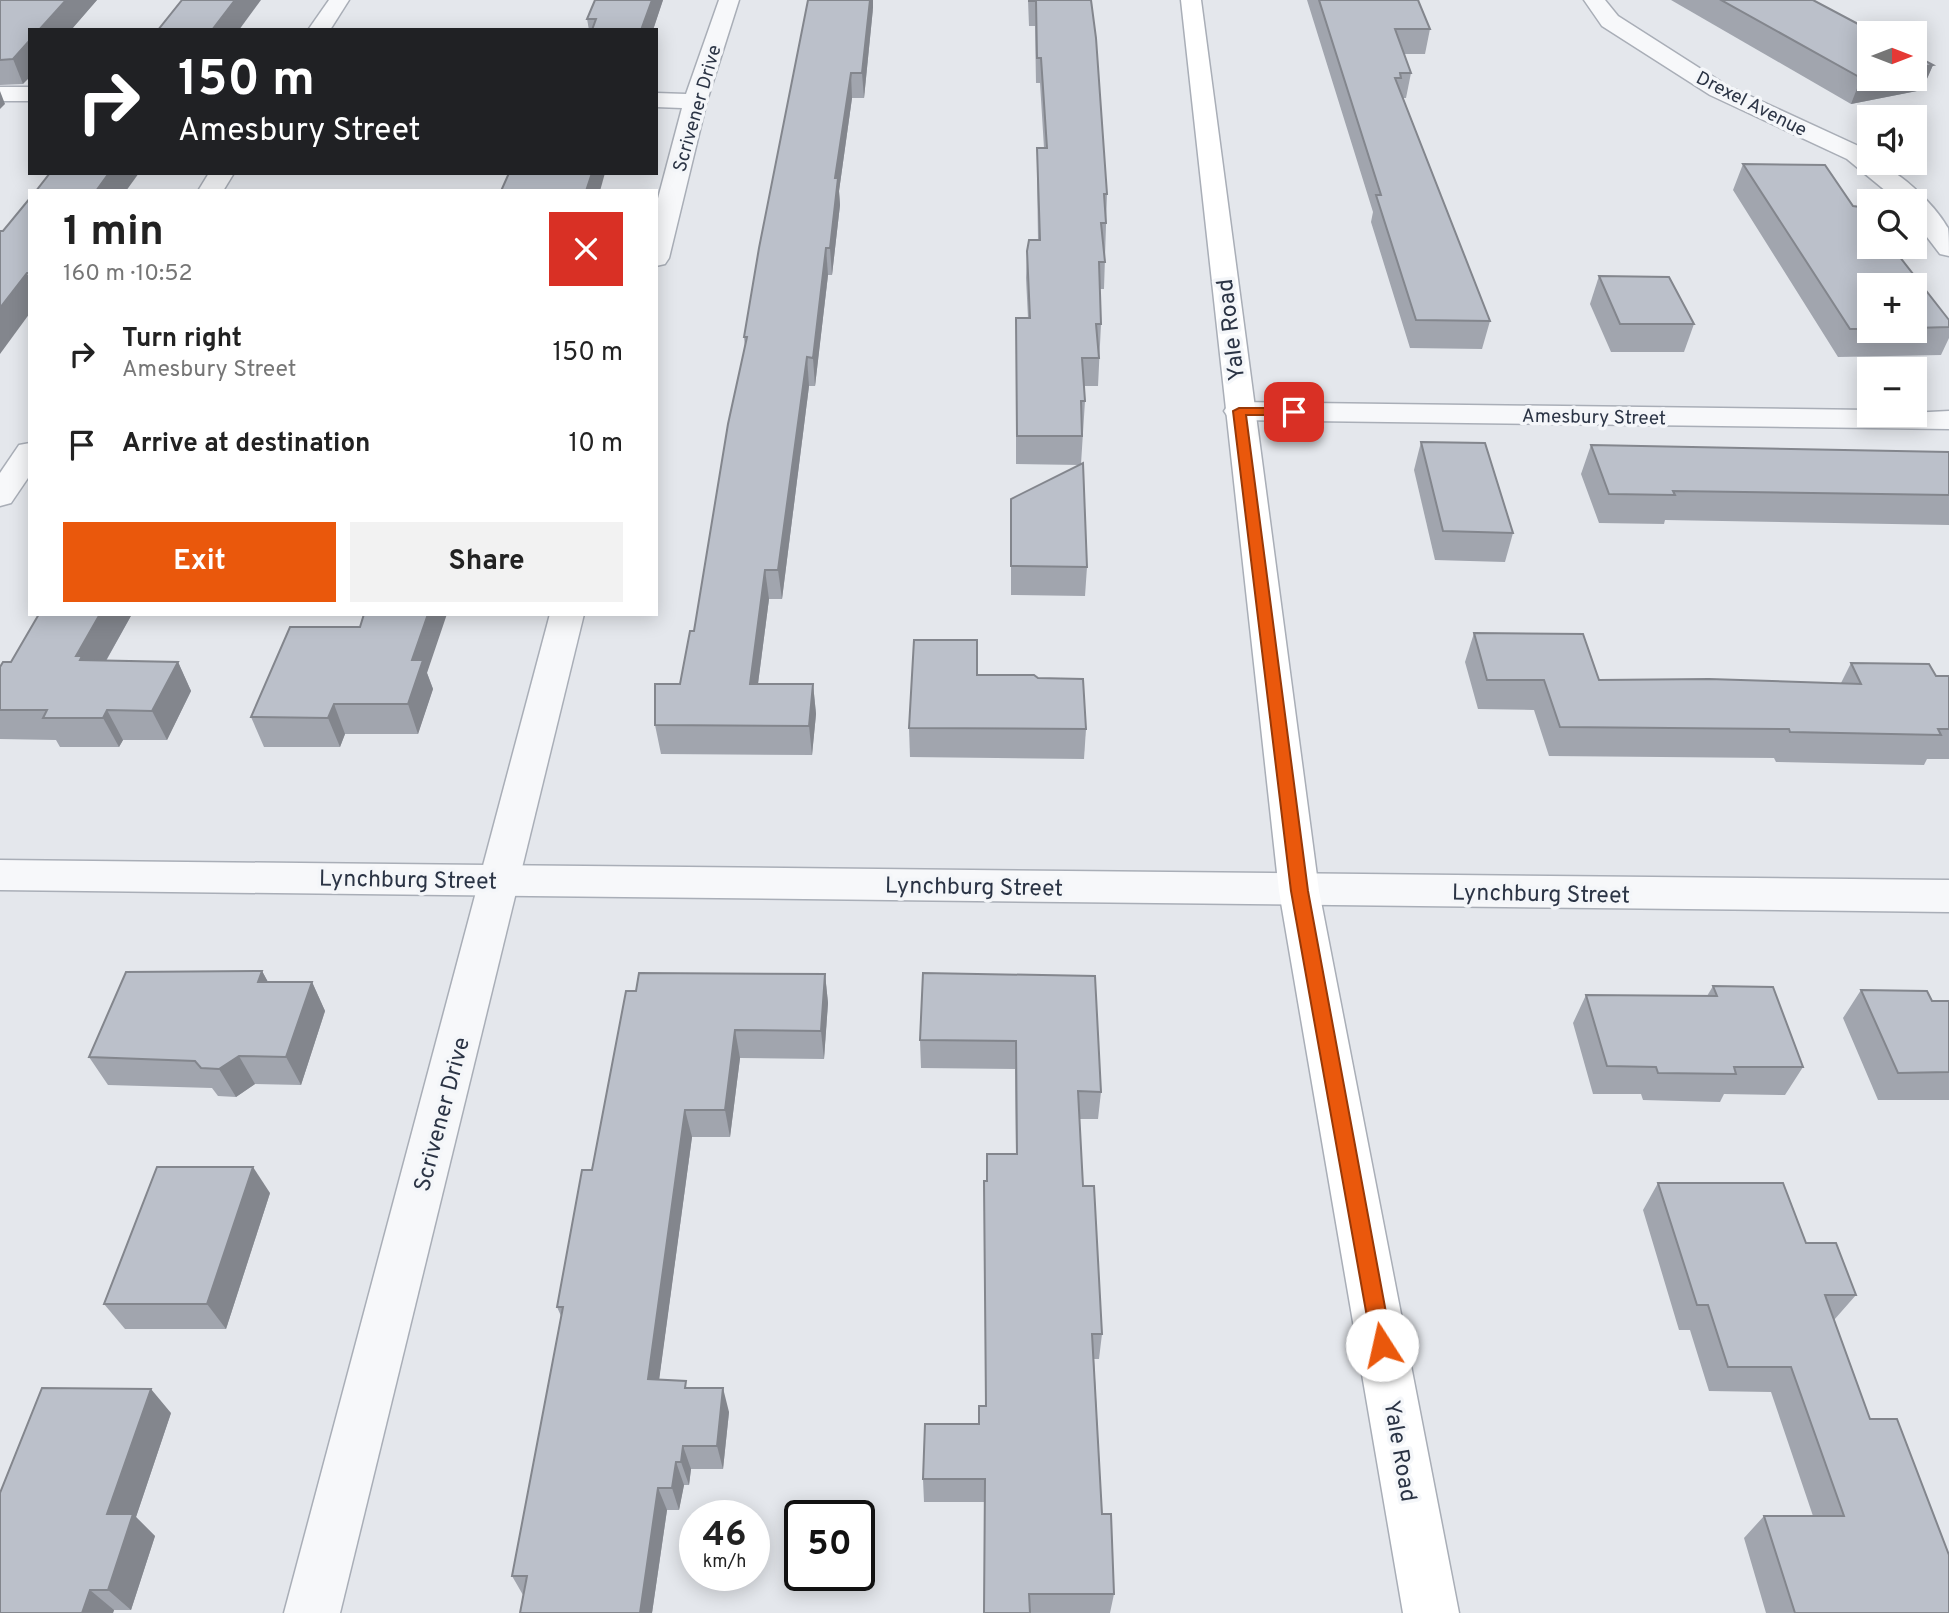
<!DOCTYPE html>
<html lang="en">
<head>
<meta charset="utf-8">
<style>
	body { margin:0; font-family:Overpass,sans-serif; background:#f2f2f2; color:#222; height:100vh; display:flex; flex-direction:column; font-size:26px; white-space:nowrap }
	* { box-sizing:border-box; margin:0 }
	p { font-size:23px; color:#767676 }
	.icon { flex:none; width:38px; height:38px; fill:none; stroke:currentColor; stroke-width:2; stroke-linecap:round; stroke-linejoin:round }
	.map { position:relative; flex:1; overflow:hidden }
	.side { position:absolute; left:28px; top:189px; width:630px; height:427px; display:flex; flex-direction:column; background:#fff; border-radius:0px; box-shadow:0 4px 18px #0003 }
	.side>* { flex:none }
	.guide { position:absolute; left:28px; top:28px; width:630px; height:147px; border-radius:0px; box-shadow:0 4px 18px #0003; background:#202124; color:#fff; overflow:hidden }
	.needle { width:46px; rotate:90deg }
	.controls { position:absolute; left:1857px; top:21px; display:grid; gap:14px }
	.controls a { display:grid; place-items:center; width:70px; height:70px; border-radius:0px; background:#fff; box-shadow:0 4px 18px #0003; font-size:35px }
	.speed { position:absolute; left:679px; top:1500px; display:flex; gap:14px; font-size:35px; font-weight:700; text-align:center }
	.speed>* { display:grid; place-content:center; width:91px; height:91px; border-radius:50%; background:#fff; box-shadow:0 4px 18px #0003; line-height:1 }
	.speed small { font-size:18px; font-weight:400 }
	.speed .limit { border:4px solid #111; border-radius:10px; background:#fff; color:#111 }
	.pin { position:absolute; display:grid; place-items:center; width:60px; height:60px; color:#fff; margin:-30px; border-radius:14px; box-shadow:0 4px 10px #0006 }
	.me { position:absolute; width:77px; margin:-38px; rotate:350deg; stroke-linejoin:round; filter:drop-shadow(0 0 5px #0008) }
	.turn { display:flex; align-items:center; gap:24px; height:147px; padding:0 35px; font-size:32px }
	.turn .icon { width:91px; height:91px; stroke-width:2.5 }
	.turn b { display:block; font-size:49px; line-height:60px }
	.round { display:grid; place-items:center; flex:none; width:74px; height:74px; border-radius:0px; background:#f2f2f2 }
	.overview { display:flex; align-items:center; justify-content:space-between; height:119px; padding:0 35px }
	h1 { font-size:42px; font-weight:700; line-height:52px }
	.primary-button { display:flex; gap:14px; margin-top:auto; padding:14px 35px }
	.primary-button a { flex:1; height:80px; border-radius:0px; background:#ea580c; color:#fff; font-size:28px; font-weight:700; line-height:80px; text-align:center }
	.primary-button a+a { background:#f2f2f2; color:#222 }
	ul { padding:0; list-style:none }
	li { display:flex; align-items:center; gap:21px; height:91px; padding:0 35px }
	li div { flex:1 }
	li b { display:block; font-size:26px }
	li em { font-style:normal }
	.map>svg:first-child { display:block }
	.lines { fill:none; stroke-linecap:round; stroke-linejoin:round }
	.minor-casing { stroke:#a9aeb7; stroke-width:3 }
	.tertiary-casing { stroke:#a9aeb7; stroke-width:3 }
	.secondary-casing { stroke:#a9aeb7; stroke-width:3 }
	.minor { fill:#f7f8fa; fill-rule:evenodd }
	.tertiary { fill:#f7f8fa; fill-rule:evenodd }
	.secondary { fill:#fff; fill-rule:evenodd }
	.wall { fill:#a1a5ae; fill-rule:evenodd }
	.shaded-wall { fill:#83868d }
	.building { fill:#bbc0ca; stroke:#83868d; stroke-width:2 }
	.route { fill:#ea580c; stroke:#983908; stroke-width:2 }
	.labels { text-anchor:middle; stroke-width:7; stroke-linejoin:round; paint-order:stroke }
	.far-street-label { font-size:19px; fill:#2b3445; stroke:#f4f6f9 }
	.street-label { font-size:23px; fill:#2b3445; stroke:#f4f6f9 }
</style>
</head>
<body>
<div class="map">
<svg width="1949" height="1613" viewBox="0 0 1949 1613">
	<rect width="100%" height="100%" fill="#e4e7ec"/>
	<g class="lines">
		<g class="minor-casing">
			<g id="minor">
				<path d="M329 0H349L330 30H308Z"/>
				<path d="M719 0H739L707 101 669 258 665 264 656 266V206L682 108 656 107V93L686 94Z"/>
				<path d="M1584 0H1605L1618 16 1726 85 1865 149 1869 152V163C1894 163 1936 206 1948 228 1949 235 1949 248 1949 256L1940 254 1914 220V201H1898L1847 159 1710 95 1602 26Z"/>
				<rect x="0" y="87" width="30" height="14"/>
				<path d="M209 173H234L223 191H198Z"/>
				<path d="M1239 402 1869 410V415L1949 411V429L1239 420 1228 417 1224 411 1228 405Z"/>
				<path d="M30 443V475L11 503 0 506V473L19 445Z"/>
				<path d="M550 614H584L340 1613H284Z"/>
			</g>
		</g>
		<g class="tertiary-casing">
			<path id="tertiary" d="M0 860 1949 880V912L0 890Z"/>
		</g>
		<g class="secondary-casing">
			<path id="secondary" d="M1181 0H1201L1319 891 1459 1613H1403L1279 891Z"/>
		</g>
		<use href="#minor" class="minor"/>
		<use href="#tertiary" class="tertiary"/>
		<use href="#secondary" class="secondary"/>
	</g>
	<g class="wall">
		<path d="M0 0H97L71 30H30L23 84 0 85Z"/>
		<path d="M595 0H663L653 30H589L587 19Z"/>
		<path d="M1028 0H1091L1107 194 1104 289H1100L1101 324 1098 386H1084L1085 401 1081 464 1087 567 1085 596 1011 595V499L1079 465 1016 464V318H1028L1026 278 1027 251 1038 240 1037 174V148H1044L1040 83H1036L1035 26H1029Z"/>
		<path d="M1307 0H1418L1430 29 1425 54H1404L1411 73 1406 98H1403L1490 321 1482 349 1410 348 1371 222 1373 212Z"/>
		<path d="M1671 0H1813L1933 65 1922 90 1851 104Z"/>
		<path d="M873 8 864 98H852L839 191 840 205 832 275H828L815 386H809L782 599H769L758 684H813L816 714 812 755 661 754 655 725 680 684 694 631 745 348 744 337Z"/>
		<path d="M1743 164 1853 206 1949 320V338L1941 355 1838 357 1733 190ZM1869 285H1914V331H1869Z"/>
		<path d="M1599 276 1694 324 1684 352H1611L1590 304Z"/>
		<path d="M1421 442 1513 533 1505 562 1435 560 1414 470Z"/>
		<path d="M1591 445 1949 452V525L1665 520 1664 524 1599 523 1581 474Z"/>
		<path d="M39 614H132L106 661 178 662 191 691 167 740H123L119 747H60L56 740 0 739V710L11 662Z"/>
		<path d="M360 627 427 673 433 689 418 734H345L340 747H264L251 717Z"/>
		<path d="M1474 633 1599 680 1841 683 1851 663 1936 676H1949V759H1927L1924 765 1776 762 1774 758 1549 756 1534 710 1478 709 1465 662Z"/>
		<path d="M909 728 1086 729 1084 759 910 757Z"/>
		<path d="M262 971 268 982H312L325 1011 301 1085 255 1084 236 1097 218 1096 212 1088 108 1085 89 1057Z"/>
		<path d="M923 973 1101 1092 1098 1119H1079L1083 1186 1102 1334 1099 1359H1094L1102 1514 1114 1594 1110 1613H984L985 1502H924L923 1479 979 1424 986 1406 987 1181 1016 1154 1015 1069 921 1068 920 1040Z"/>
		<path d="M825 974 828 1003 824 1059 740 1058 730 1137H692L659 1379 688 1388 729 1412 723 1469H691L689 1485H684L679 1510H667L652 1613H520L523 1595 512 1576 561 1316 557 1307 636 991Z"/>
		<path d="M1713 986 1803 1067 1785 1095 1724 1094 1720 1102 1643 1100 1641 1094H1593L1573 1023 1586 995 1707 996Z"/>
		<path d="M1861 990 1932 1001H1949V1100H1878L1843 1018Z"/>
		<path d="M1658 1183 1806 1243 1856 1295 1834 1320 1870 1419 1949 1613H1766L1744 1538 1764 1516H1813L1771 1392 1709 1391 1690 1330H1679L1643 1210Z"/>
		<path d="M270 1193 226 1329H125L104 1304Z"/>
		<path d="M171 1413 136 1517 155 1536 131 1610H114L113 1613H0Z"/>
	</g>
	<g class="shaded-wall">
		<path d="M66 0H97L71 30H39Z"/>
		<path d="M235 0H261L239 30H212Z"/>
		<path d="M652 0H663L653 30H641Z"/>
		<path d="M870 0H873V8L864 98 862 73Z"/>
		<path d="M30 40V77L23 84 13 59Z"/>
		<path d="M1933 65 1922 90 1851 104 1861 78 1869 77V79H1914V68Z"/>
		<path d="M851 73 852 98 839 191 840 205 832 275 830 248 835 178Z"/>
		<path d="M0 91 5 104 0 109Z"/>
		<path d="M109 173H139L126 191H96Z"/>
		<path d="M592 173H605L600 191H586Z"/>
		<path d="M826 248 828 275 815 386 813 358Z"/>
		<path d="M27 273 30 280V313L0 354V308Z"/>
		<path d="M807 357 809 386 782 599 778 570Z"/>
		<path d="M765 570 769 599 754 714 750 684Z"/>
		<path d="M100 614H132L95 680 76 656Z"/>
		<path d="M428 614H447L427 673 433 689 418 734 408 704 412 660Z"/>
		<path d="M178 662 191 691 167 740 152 711Z"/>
		<path d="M813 684 816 714 812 755 809 726Z"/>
		<path d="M334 704 345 734 340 747 328 718Z"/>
		<path d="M107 710 123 740 119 747 103 718Z"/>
		<path d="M262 971 277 999 258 982Z"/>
		<path d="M825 974 828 1003 824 1059 821 1031Z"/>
		<path d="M312 982 325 1011 301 1085 286 1057Z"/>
		<path d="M735 1030 740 1058 730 1137 725 1110Z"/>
		<path d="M239 1056 255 1084 236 1097 219 1069Z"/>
		<path d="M685 1110 692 1137 656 1403 648 1379Z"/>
		<path d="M253 1167 270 1193 226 1329 207 1304Z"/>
		<path d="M723 1388 729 1412 723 1469 717 1446Z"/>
		<path d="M151 1389 171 1413 136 1517 155 1536 131 1610 108 1590 107 1514Z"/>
		<path d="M683 1446 691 1469 689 1485 681 1462Z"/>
		<path d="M676 1462 684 1485 679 1510 672 1488Z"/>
		<path d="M658 1488 667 1510 652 1613H640Z"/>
		<path d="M90 1590 114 1610 113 1613H82Z"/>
	</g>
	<g class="building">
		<path d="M0 0H66L39 30H30V40L13 59 0 60Z"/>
		<path d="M182 0H235L212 30H158Z"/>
		<path d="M595 0H652L641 30H592L596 19H587Z"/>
		<path d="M808 0H870L862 73H851L835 178H838L830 248H826L813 358 807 357 778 570H765L750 684H813L809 726 655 725V684H680L690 631H694L728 424 747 337H744L759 248Z"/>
		<path d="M1029 0H1091L1096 38 1107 194H1104L1106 223H1101L1105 262H1099L1101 324H1096L1099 358H1082L1085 401H1081L1082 436H1017L1016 318H1030L1027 251 1029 240H1040L1037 148H1047L1041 58H1037L1036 1H1029Z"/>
		<path d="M1319 0H1418L1430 29H1395L1411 73H1400L1401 78H1395L1490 321 1416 320 1376 195H1381Z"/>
		<path d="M1721 0H1813L1875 33H1869V77L1861 78Z"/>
		<path d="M1914 55 1933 65 1914 68Z"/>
		<path d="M1743 164 1825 165 1853 206 1860 207 1869 217V247H1892L1949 320V327L1914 328V285H1869V329H1850Z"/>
		<path d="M50 173H109L96 191H36Z"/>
		<path d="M509 173H592L586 191H501Z"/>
		<path d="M30 198V273H27L0 308V231H3Z"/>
		<path d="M1599 276 1669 277 1694 324H1620Z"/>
		<path d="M1421 442 1485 443 1513 533 1443 531Z"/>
		<path d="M1591 445 1949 452V495L1673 491 1675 495 1609 494Z"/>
		<path d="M1083 463 1087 567 1011 566V499Z"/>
		<path d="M39 614H100L76 656H82L80 660 178 662 152 711 107 710 103 718H43L47 710H0V667L3 662H11Z"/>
		<path d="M364 614H428L412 660H423L408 704H334L328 718 251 717 290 627H360Z"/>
		<path d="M1474 633 1583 634 1599 680 1709 679 1861 684 1851 663 1929 664 1936 676H1949V729H1938L1941 735 1790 732 1789 729 1560 727 1544 680H1487Z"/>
		<path d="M914 640H977V675H1034L1038 678 1083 679 1086 729 909 728Z"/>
		<path d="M262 971 258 982H312L286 1057 239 1056 219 1069 201 1068 195 1061 89 1057 126 972Z"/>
		<path d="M639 973 825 974 821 1031 735 1030 725 1110H685L648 1379 686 1381 685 1388H723L717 1446H683L681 1462H676L672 1488H658L640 1613H520L527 1576H512L563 1307H557L582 1170H592L626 991H636Z"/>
		<path d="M923 973 1095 976 1101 1092 1078 1091 1083 1186H1094L1102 1334H1092L1102 1514H1111L1114 1594H1029L1030 1613H984L985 1479H923L925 1424H979V1406H986L984 1181H987V1154H1017L1016 1041 920 1040Z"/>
		<path d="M1713 986 1773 987 1803 1067H1734L1736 1074 1658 1073 1656 1067 1607 1066 1586 995 1717 996Z"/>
		<path d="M1861 990 1927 991 1932 1001H1949V1072L1898 1073Z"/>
		<path d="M157 1167H253L207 1304H104Z"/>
		<path d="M1658 1183H1783L1806 1243H1836L1856 1295H1825L1870 1419H1897L1949 1555V1613H1795L1764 1516H1844L1791 1367H1728L1708 1305H1697Z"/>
		<path d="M42 1388 151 1389 107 1514H133L108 1590H90L82 1613H0V1493Z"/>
	</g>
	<path class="route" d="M1294 408 1300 412 1298 415H1246L1308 891 1392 1345 1389 1352 1382 1355 1375 1352 1372 1345 1291 891 1233 411 1239 408Z"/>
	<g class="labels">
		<g class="far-street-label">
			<text transform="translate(1752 103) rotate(27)" y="7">Drexel Avenue</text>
			<text transform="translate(696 108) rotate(-74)" y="7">Scrivener Drive</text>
			<text transform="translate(1594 416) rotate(1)" y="7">Amesbury Street</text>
		</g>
		<g class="street-label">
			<text transform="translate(1230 330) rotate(-97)" y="8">Yale Road</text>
			<text transform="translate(408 879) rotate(1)" y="8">Lynchburg Street</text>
			<text transform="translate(974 886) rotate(1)" y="8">Lynchburg Street</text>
			<text transform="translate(1541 893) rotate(1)" y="8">Lynchburg Street</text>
			<text transform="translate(441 1114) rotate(-75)" y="8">Scrivener Drive</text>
			<text transform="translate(1401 1451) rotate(80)" y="8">Yale Road</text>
		</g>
	</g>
</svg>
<div class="controls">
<a><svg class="needle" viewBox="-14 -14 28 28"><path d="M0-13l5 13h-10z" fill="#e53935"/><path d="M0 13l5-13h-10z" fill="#767676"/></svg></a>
<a><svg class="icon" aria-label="sound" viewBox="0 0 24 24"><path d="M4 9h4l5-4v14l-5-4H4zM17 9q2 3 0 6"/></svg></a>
<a><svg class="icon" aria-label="search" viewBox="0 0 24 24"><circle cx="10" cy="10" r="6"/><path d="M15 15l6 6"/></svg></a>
<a>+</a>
<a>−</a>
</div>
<div class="speed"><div>46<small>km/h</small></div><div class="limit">50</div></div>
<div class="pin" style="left:1294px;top:412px;background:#d93025"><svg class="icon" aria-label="arrive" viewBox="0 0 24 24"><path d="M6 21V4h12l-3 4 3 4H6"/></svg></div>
<svg class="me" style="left:1382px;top:1345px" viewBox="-20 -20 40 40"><circle r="19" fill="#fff"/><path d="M0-13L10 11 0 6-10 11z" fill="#ea580c"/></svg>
<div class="guide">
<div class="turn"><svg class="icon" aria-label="right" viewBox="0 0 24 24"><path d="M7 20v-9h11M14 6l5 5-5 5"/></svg><div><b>150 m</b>Amesbury Street</div></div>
</div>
<section class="side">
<div class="overview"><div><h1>1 min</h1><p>160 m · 10:52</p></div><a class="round" style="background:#d93025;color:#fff"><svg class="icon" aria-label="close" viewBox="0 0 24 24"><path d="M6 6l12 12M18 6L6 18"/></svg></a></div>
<ul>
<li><svg class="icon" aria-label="right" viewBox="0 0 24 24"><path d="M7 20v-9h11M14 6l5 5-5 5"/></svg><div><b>Turn right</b><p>Amesbury Street</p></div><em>150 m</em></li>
<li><svg class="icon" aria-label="arrive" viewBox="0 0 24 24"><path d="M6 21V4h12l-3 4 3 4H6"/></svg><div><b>Arrive at destination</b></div><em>10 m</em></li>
</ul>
<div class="primary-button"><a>Exit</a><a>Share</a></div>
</section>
</div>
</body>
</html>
